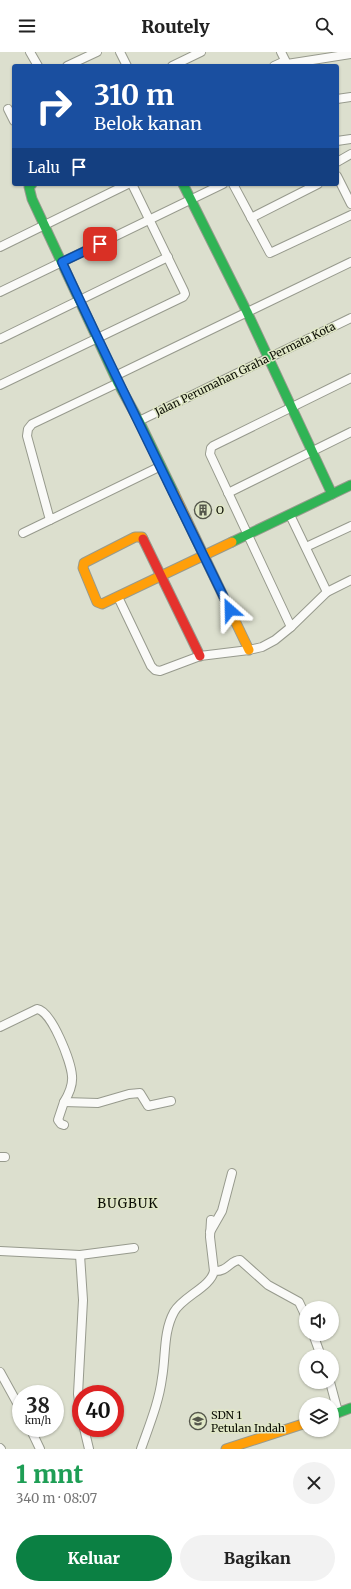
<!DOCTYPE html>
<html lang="id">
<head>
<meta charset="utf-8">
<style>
	body { margin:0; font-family:Merriweather,serif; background:#f2f2f2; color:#222; height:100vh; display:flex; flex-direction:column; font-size:15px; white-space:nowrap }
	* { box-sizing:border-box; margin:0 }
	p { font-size:13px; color:#767676 }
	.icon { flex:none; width:22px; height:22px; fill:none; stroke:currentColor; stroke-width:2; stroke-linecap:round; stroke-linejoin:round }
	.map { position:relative; height:1397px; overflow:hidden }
	.sheet { display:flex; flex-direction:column; background:#fff; flex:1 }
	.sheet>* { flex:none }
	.guide { position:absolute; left:12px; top:12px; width:327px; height:122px; border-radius:4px; box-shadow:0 1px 3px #0004; background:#1a4fa0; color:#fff; overflow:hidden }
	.fabs { position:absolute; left:299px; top:1249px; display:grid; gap:8px }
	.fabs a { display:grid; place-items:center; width:40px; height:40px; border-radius:50%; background:#fff; box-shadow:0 1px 3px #0004; font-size:20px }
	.speed { position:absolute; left:12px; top:1333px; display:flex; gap:8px; font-size:20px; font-weight:700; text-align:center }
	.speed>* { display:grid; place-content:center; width:52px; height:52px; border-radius:50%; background:#fff; box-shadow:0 1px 3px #0004; line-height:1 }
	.speed small { font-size:10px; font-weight:400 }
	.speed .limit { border:6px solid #d22; background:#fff; color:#111 }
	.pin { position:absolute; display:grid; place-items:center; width:34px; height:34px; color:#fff; margin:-17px; border-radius:8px; box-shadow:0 2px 6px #0006 }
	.me { position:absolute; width:44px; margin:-22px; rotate:335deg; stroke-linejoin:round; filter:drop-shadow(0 0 3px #0008) }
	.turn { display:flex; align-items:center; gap:14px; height:84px; padding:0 16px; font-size:18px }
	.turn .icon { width:52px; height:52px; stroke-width:2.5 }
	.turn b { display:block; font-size:28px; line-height:34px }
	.then { display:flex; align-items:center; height:38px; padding:0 16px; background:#0003; gap:8px; font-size:15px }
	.round { display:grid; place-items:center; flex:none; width:42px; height:42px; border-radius:21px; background:#f2f2f2 }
	.summary { display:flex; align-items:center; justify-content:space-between; height:68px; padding:0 16px }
	h1 { font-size:24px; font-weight:800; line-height:30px; color:#1e9e55 }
	.action { display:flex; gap:8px; margin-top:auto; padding:8px 16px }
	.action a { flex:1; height:46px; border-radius:24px; background:#0b8043; color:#fff; font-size:16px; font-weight:800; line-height:46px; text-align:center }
	.action a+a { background:#f2f2f2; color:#222 }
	header { display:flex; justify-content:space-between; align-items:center; height:52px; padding:0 16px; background:#fff; font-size:18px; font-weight:800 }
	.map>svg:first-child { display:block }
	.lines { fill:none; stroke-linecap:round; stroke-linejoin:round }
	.street-casing { stroke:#979a8d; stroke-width:10 }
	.fast-casing { stroke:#979a8d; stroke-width:11 }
	.slow-casing { stroke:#979a8d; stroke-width:11 }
	.jam-casing { stroke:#979a8d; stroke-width:11 }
	.street { stroke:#fafaf8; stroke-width:8 }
	.fast { stroke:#30b455; stroke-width:9 }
	.slow { stroke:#ff9f0a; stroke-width:9 }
	.jam { stroke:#e5322d; stroke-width:9 }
	.route-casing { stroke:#114b97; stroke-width:10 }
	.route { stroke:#1a73e8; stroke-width:7 }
	.labels { text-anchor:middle; stroke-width:3; stroke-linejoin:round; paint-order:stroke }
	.street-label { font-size:11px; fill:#0b0d04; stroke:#e0e7c6 }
	.poi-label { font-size:11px; fill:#0b0d04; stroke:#e0e7c6; text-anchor:start }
	.quarter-label { font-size:13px; letter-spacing:1px; fill:#0b0d04; stroke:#e0e7c6 }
</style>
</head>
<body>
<header><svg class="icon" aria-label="menu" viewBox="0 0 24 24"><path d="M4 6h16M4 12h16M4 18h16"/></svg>Routely<svg class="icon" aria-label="search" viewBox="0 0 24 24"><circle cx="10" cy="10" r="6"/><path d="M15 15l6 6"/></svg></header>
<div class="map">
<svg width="351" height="1397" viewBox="0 0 351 1397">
	<rect width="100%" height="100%" fill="#dcdfce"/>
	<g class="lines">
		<g class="street-casing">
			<g id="street">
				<path d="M30 0 38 14"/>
				<path d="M120 0 127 14"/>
				<path d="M281 0 288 14"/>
				<path d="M287 12 351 2"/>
				<path d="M67 14 97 0"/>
				<path d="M172 14 201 0"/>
				<path d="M274 14 285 9"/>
				<path d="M337 47 351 45"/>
				<path d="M8 57 14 69"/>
				<path d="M337 89 351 87"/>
				<path d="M337 110 351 102"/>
				<path d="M337 124 351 152"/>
				<path d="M233 132 270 201 351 163"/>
				<path d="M251 166 318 132"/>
				<path d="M0 195 128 132"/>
				<path d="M0 240 223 132"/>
				<path d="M0 287 168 205"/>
				<path d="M115 324 351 210"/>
				<path d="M118 331 32 372 28 377 27 384 50 468 161 414"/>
				<path d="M0 333 183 245 185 242 184 239 132 132"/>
				<path d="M139 369 351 266"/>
				<path d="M228 441 351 380"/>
				<path d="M290 463 327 540 291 575 210 402 211 396 213 394 351 326"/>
				<path d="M23 481 50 468"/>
				<path d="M306 495 351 474"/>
				<path d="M327 540 351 528"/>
				<path d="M118 545 151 614 155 618 160 619 200 604 249 598 262 595 275 588 291 575"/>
				<path d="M0 975 37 957C52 959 71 1010 72 1024 73 1034 69 1042 64 1050L98 1051 129 1042 140 1041 148 1054 171 1049"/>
				<path d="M64 1073 61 1072 58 1068 64 1050"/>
				<path d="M0 1105H5"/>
				<path d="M211 1168 210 1185 214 1219"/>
				<path d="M210 1180 222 1159 232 1121"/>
				<path d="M0 1199 80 1203 134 1196"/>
				<path d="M80 1203 83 1248 78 1342 81 1364"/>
				<path d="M313 1282 321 1304"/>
				<path d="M0 1320 21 1358"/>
				<path d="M330 1330 338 1360"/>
				<path d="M30 1376 40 1397"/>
				<path d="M84 1376 89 1397"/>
				<path d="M0 1396 1 1397"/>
				<path d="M141 1397C149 1374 159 1350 162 1326 166 1304 163 1280 174 1260 182 1245 211 1235 214 1219 228 1220 230 1208 240 1208L268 1233 299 1250 306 1265"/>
			</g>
		</g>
		<g class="fast-casing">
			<g id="fast">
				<path d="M32 132 29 135 32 147 118 331 139 369 174 441"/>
				<path d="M183 132 247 260 332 442"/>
				<path d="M232 490 351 433"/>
				<path d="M332 1363 351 1356"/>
			</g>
		</g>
		<g class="slow-casing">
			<g id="slow">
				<path d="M174 441 249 598"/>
				<path d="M143 487 142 485H135L84 511 83 516 97 550 102 552 232 490"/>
				<path d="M226 1397 306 1371"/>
			</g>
		</g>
		<g class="jam-casing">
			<path id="jam" d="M143 487 200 604"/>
		</g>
		<use href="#street" class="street"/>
		<use href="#fast" class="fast"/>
		<use href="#slow" class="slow"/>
		<use href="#jam" class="jam"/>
	</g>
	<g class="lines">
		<g class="route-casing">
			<path id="route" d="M100 192 62 210C116 327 174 442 230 558"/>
		</g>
		<use href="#route" class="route"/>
	</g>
	<defs>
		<g id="building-ring" transform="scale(0.9)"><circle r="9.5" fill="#e0e7c6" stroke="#54564b" stroke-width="1.5"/><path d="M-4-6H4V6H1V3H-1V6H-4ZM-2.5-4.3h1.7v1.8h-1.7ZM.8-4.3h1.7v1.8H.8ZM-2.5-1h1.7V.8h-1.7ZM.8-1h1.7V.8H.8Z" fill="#54564b"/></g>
		<g id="school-ring" transform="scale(0.9)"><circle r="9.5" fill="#e0e7c6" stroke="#54564b" stroke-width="1.5"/><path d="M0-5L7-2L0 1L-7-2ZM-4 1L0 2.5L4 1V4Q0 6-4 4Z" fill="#54564b"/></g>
	</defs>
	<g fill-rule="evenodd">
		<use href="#building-ring" x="203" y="458"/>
		<use href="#school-ring" x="198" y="1369"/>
	</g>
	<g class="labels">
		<g class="street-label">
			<text transform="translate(245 317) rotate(-26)" y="4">Jalan Perumahan Graha Permata Kota</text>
		</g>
		<g class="poi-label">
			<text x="216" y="462">O</text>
			<text x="211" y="1367">SDN 1<tspan x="211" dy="13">Petulan Indah</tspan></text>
		</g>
		<g class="quarter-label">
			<text x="128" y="1156">BUGBUK</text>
		</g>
	</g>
</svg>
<div class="fabs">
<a><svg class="icon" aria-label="sound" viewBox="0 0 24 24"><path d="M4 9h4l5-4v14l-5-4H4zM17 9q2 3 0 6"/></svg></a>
<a><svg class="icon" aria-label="search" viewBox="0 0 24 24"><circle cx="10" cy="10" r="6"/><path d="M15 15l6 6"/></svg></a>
<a><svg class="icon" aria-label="layers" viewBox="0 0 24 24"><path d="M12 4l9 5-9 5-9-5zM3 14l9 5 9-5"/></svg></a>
</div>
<div class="speed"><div>38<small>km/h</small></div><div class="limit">40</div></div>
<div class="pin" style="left:100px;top:192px;background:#d93025"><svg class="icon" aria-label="arrive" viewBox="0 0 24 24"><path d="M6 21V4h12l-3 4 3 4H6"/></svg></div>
<svg class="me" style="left:230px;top:558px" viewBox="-20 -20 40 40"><path d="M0-17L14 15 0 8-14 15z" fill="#1a73e8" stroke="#fff" stroke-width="4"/></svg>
<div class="guide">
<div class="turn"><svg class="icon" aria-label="right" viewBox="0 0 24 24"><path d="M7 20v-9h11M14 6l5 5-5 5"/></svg><div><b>310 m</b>Belok kanan</div></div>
<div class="then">Lalu<svg class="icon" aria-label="arrive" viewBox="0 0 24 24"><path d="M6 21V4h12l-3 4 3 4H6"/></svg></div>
</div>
</div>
<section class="sheet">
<div class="summary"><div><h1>1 mnt</h1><p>340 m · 08:07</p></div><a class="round"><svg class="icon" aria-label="close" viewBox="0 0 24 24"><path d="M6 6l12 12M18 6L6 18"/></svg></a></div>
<div class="action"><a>Keluar</a><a>Bagikan</a></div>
</section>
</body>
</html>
